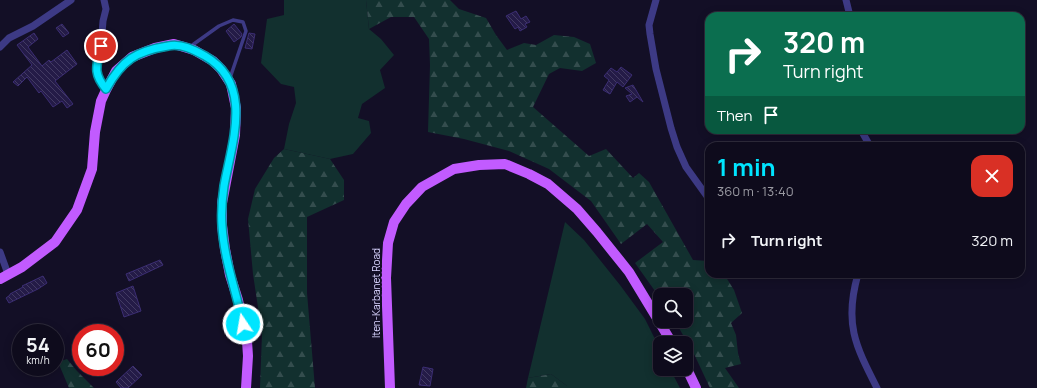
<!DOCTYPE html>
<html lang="en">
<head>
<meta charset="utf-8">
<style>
	body { margin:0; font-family:Manrope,sans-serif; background:#171425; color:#f1f3f6; height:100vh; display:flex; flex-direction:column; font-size:15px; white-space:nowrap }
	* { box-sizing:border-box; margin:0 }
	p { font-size:13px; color:#9b9ba3 }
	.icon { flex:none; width:22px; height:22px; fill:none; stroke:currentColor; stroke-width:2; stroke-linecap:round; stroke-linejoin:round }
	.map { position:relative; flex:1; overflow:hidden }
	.details { position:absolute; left:705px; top:142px; width:320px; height:136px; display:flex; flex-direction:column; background:#0e0b1c; border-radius:12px; box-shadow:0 2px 10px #0003,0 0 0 1px #2e2b3b }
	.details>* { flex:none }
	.banner { position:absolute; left:705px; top:12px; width:320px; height:122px; border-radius:12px; box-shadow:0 2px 10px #0003,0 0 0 1px #2e2b3b; background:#0b6e4f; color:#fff; overflow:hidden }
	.tools { position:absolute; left:653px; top:288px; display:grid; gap:8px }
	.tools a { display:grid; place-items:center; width:40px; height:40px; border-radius:8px; background:#0e0b1c; box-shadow:0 2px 10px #0003,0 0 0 1px #2e2b3b; font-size:20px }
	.speed { position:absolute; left:12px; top:324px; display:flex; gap:8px; font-size:20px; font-weight:700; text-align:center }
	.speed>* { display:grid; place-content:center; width:52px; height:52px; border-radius:50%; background:#0e0b1c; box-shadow:0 2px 10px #0003,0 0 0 1px #2e2b3b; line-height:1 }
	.speed small { font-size:10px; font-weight:400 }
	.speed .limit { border:6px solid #d22; background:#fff; color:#111 }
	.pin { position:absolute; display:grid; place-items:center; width:34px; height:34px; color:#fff; margin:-17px; border:2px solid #fff; border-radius:50%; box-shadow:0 1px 4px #0007 }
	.me { position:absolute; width:44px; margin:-22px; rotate:348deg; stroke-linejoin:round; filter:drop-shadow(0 0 3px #0008) }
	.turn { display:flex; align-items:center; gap:14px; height:84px; padding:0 12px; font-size:18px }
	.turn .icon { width:52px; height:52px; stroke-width:2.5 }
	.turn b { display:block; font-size:28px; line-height:34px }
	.then { display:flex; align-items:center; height:38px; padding:0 12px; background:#0003; gap:8px; font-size:15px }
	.round { display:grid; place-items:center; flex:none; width:42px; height:42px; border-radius:12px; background:#171425 }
	.overview { display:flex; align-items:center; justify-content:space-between; height:68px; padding:0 12px }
	h1 { font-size:24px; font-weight:700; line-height:30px; color:#00e5ff }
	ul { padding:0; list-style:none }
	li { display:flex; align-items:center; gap:12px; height:60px; padding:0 12px }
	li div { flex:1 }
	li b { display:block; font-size:15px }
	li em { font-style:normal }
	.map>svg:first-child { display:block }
	.green { fill:#12302f }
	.forest { fill:url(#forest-firs) }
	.building { fill:url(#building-back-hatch); stroke:#3b2d73 }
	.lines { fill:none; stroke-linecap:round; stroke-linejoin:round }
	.lane { stroke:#3d3a85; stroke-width:3.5 }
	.street { stroke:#3d3a85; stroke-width:7 }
	.primary { stroke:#c25bff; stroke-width:10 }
	.route-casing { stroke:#0095a6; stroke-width:10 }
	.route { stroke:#00e5ff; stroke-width:7 }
	.labels { text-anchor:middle; stroke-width:4; stroke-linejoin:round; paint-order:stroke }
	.street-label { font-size:10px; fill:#d9d4ff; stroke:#130f26 }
</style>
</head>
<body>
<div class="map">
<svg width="1037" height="388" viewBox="0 0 1037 388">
	<defs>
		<pattern id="forest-firs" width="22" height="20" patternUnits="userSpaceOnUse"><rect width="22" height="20" fill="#12302f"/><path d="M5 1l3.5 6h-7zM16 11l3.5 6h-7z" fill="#344d4e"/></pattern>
		<pattern id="building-back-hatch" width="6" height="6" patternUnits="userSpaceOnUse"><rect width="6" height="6" fill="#241b47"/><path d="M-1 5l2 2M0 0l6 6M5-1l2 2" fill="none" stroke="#433b63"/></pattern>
	</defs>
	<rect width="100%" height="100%" fill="#130f26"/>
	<g class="green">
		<path d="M284 0H366L369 29 381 39 394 55 380 70 385 88 362 104 358 118 369 121 371 133 353 154 330 159 284 149 289 124 296 103 294 87 281 84 261 63 267 19 284 15Z"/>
		<path d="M565 222 584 240 620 285 645 319 660 349V369H670L680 388H567V386L551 374 528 378Z"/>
	</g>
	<g class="forest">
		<path d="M366 0H450L459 9 486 18 496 35 507 50 524 43 536 45 554 35 574 37 590 44 596 63 582 71 560 68 549 74 533 107 589 156 606 149 633 178 639 173 649 182 693 260 709 261V274H724L734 290 742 313 731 323 736 335 738 353 741 364 725 368 739 388H710L695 356 675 321H686V295H660V298L635 263 663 242 647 224 621 244 591 201 549 169 509 151 464 139 428 132 430 65 429 39 414 17H391L369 29Z"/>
		<path d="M284 149 330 159 344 180V200L307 217V293L315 388H260L262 334 253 274 248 219 255 189 274 158Z"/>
		<path d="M67 359 77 371 94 388H69L58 362Z"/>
		<path d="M551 374 567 386V388H526L528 378Z"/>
	</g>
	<g class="building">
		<path d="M516 11 521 19 526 16 530 22 525 24 527 27 520 31 518 27 515 29 506 16Z"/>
		<path d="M62 24 69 33 63 37 56 28Z"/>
		<path d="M234 24 242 34 241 37 234 42 226 31Z"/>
		<path d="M34 33 38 39 28 47 42 66 49 60 51 62 67 50 77 64 55 81 73 104 67 108 62 101 53 107 41 91 39 93 27 77 18 86 13 82 32 65 17 45Z"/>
		<path d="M249 33 255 34 252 49 245 48Z"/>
		<path d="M621 67 632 75 623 87 617 82 610 94 603 90 609 80 604 76 611 68 617 72Z"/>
		<path d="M633 85 643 102 637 97 630 102 626 96 632 94 625 88Z"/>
		<path d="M160 260 163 265 129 281 126 274Z"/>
		<path d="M43 276 47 283 38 289 9 303 6 298 10 295V294L23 287 22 286Z"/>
		<path d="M133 286 141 311 124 317 116 293Z"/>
		<path d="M133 366 142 375 128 388H121L116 382Z"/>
		<path d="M423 367 433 369 430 386 419 385Z"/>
	</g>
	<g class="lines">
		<path class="lane" d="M191 46 219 26 233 20 243 22 246 31 230 78"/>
		<g class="street">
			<path d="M104 0 106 9 103 21 101 46 97 67 99 80 106 89"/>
			<path d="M656 0 649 25 650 34 656 69 671 128 677 147 686 167 709 199"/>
			<path d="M846 0 850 16"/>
			<path d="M0 47 9 38 33 26 71 0"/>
			<path d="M861 130 870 146"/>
			<path d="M0 252 8 274"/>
			<path d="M858 274C844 323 855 345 877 388"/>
		</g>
		<g class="primary">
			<path d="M0 279 22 267 55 242 77 210 92 169 95 132 101 101 106 90 116 71 132 57 155 48 174 44 194 50 213 61 221 69 231 84 236 108 235 135 222 203V225L225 249 230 275 238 300 247 341 248 356 246 388"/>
			<path d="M686 367 696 388"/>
			<path d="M390 388 386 278 388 243 394 222 406 204 422 187 454 169 479 165 505 164 529 174 548 184 577 209 597 232 629 272 672 343"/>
		</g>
	</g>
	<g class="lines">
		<g class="route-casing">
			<path id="route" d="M101 46C97 65 92 72 106 89 122 60 136 51 168 46 181 43 194 50 205 56 254 84 232 142 224 186 222 199 221 212 222 226 224 259 236 291 243 324"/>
		</g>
		<use href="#route" class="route"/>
	</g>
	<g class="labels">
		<g class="street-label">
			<text transform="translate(376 293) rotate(-90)" y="4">Iten-Karbanet Road</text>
		</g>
	</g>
</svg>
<div class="tools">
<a><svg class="icon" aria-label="search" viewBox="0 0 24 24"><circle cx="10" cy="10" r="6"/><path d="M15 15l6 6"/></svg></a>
<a><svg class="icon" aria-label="layers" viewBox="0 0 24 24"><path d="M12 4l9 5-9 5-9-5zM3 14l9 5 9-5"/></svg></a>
</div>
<div class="speed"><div>54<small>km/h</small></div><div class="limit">60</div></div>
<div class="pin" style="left:101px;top:46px;background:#d93025"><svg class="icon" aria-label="arrive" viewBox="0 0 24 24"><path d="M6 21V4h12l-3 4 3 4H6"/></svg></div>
<svg class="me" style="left:243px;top:324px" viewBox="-20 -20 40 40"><circle r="17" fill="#00e5ff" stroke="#fff" stroke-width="3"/><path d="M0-11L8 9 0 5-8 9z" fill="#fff"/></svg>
<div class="banner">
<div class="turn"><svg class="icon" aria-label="right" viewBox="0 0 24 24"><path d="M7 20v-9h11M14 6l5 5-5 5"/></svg><div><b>320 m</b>Turn right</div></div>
<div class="then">Then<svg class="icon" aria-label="arrive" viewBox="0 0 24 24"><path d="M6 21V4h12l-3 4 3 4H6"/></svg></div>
</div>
<section class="details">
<div class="overview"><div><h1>1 min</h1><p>360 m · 13:40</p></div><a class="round" style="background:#d93025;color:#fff"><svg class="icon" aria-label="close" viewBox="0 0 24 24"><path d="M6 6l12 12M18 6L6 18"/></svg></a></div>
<ul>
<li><svg class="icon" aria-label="right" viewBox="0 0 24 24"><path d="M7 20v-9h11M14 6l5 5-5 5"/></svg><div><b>Turn right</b></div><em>320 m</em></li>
</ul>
</section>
</div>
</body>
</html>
